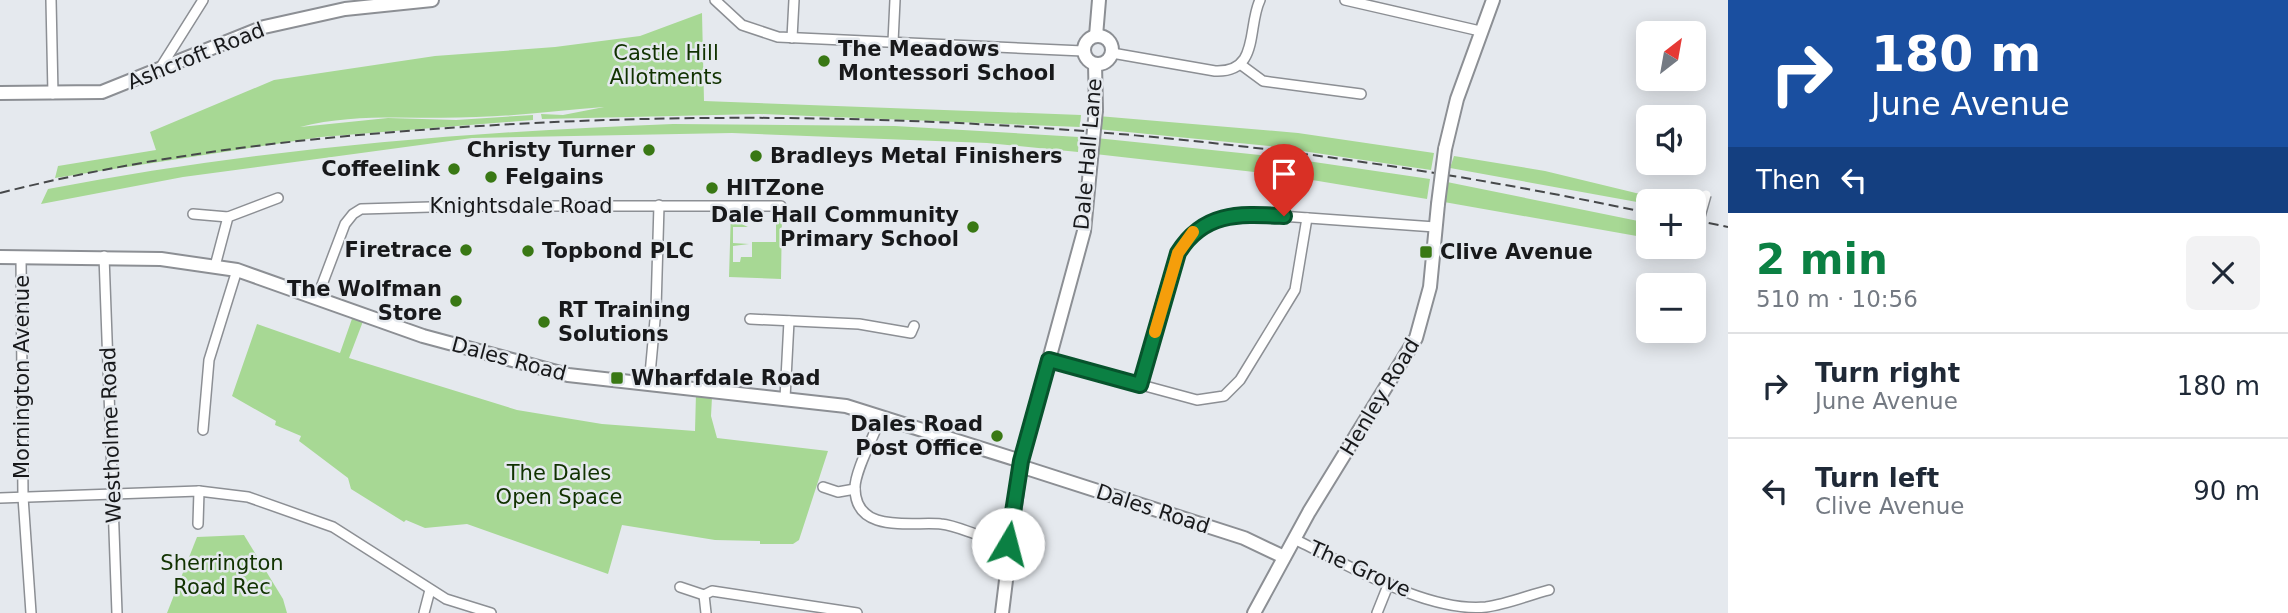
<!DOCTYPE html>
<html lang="en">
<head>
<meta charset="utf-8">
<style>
	body { margin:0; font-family:"DejaVu Sans",sans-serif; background:#f2f2f3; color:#1f2937; height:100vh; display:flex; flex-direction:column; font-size:26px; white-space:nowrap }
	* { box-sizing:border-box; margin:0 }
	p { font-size:23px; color:#747a83 }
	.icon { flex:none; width:38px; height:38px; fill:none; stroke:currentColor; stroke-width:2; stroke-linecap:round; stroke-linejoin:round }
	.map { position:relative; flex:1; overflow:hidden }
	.panel { display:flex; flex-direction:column; background:#fff; width:560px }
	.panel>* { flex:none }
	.hud { background:#1a4fa0; color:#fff; overflow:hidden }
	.needle { width:46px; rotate:31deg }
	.buttons { position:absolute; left:1636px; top:21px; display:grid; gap:14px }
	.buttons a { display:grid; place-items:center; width:70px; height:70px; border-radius:10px; background:#fff; box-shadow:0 4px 18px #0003; font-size:35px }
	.pin { position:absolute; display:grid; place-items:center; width:60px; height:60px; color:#fff; margin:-72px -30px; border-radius:50% 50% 50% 0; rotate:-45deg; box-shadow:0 0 7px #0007 }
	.pin .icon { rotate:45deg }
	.me { position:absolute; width:77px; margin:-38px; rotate:8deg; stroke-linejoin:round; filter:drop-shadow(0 0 5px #0008) }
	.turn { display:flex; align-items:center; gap:24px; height:147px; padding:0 28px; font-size:32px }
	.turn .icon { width:91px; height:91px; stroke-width:2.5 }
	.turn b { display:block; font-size:49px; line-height:60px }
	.then { display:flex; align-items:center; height:66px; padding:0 28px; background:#0003; gap:14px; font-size:26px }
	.round { display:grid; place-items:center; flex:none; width:74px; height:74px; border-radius:10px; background:#f2f2f3 }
	.summary { display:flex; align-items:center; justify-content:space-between; height:119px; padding:0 28px }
	h1 { font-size:42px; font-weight:600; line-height:52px; color:#0b8043 }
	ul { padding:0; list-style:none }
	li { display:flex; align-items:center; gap:21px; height:105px; padding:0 28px; border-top:2px solid #e0e1e3 }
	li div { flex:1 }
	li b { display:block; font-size:26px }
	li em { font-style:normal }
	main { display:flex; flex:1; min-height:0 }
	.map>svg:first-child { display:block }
	.green { fill:#a7d894 }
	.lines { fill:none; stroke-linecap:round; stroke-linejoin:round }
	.street-casing { stroke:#8c8f94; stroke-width:12 }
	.secondary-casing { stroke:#8c8f94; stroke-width:16 }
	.street { stroke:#fff; stroke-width:9 }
	.secondary { stroke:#fff; stroke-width:12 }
	.rail { stroke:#46484a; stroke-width:2; stroke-dasharray:10 5; stroke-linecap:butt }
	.street-bridge-casing { stroke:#8c8f94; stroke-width:12; stroke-linecap:butt }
	.secondary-bridge-casing { stroke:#8c8f94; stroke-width:16; stroke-linecap:butt }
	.street-bridge { stroke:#fff; stroke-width:9 }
	.secondary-bridge { stroke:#fff; stroke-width:12 }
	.route-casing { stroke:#07532c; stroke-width:18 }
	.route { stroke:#0b8043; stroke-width:12 }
	.slow { stroke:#f59e0b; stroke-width:12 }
	.poi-dot { fill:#397814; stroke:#e5e9ee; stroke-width:2.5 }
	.labels { text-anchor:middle; stroke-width:5; stroke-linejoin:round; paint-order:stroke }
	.poi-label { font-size:21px; font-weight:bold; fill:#18191b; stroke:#e5e9ee; text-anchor:start }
	.park-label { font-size:21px; fill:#113200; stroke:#e5e9ee }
	.street-label { font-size:21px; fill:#18191b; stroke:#e5e9ee }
</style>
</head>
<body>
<main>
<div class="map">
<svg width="1728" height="613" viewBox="0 0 1728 613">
	<rect width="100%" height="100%" fill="#e5e9ee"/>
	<g class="green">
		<path d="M702 13 704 101 1081 115 1080 127 759 114 542 119 541 114 563 115 604 107C561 110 519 116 476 117 418 120 357 112 300 127L388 118 456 120 533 115V120L321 137 55 178 58 166 156 150 150 132 274 80 435 56 555 47 640 36Z"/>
		<path d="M1098 116 1298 133 1434 153 1431 170 1269 146 1097 129Z"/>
		<path d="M673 124 895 126 1079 137 1078 152 987 143 732 133 472 138 183 177 41 204 48 189C255 149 463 132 673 124Z"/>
		<path d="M1096 138 1280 157 1430 179 1427 199 1282 175 1095 154Z"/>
		<path d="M1454 156 1545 171 1669 201H1648V204L1450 168Z"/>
		<path d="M1447 182 1648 223V238L1444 202Z"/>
		<path d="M731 210 737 222 748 227H733V243L749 244 733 246V262H740L741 257H752V242H776V215L782 214 781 279 729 277Z"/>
		<path d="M354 313 365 316 349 358 517 410 602 424 695 431 696 393 712 397 711 416 717 438 828 451 799 540 793 544H760V541L715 540 622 525 608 574 467 524 425 528 406 520 404 522 351 489 348 478 299 441 301 436 275 425 276 421 232 396 257 324 340 353Z"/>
		<path d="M244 535 283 599 287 613H167L197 537Z"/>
	</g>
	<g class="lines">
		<g class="street-casing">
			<g id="street">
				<path d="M51 0 53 94"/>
				<path d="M715 0 742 25 778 37 1083 51"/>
				<path d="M1345 0 1480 31"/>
				<path d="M792 38 794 0"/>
				<path d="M893 42 895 0"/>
				<path d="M1112 53 1215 71C1260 73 1247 27 1260 0"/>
				<path d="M1240 64 1263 81 1361 94"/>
				<path d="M159 70 203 0"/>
				<path d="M193 214 228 217"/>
				<path d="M1690 252 1692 247"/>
				<path d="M104 256 117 613"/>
				<path d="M21 257 23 497 31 613"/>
				<path d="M215 266 228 217 278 198"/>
				<path d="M317 298 345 224 353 214 361 209 465 206H781"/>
				<path d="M750 319 859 324 911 333 914 326"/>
				<path d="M1049 360 1197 400 1224 396 1240 380 1295 290 1307 218"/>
				<path d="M649 385 656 309 659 205"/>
				<path d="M1140 385C1149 352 1167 264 1185 241 1198 224 1216 217 1237 213L1435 227"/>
				<path d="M785 398 789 321"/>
				<path d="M881 417C875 434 854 472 855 489 856 535 914 521 941 524 953 525 966 531 978 535"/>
				<path d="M203 430 209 360 237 270"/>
				<path d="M823 487 838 492 855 489"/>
				<path d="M0 498 199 491 248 497 333 527 446 599 491 613"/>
				<path d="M198 524 199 491"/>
				<path d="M1294 539C1347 564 1427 613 1486 607 1507 604 1529 595 1549 590"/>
				<path d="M680 587 704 595"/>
				<path d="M424 613 430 590"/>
				<path d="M706 613 704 595 712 591 857 613"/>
				<path d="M1377 613 1389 583"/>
			</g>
		</g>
		<g class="secondary-casing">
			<g id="secondary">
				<circle cx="1098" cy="50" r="14"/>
				<path d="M1096 36 1099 0"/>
				<path d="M1095 64 1096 110"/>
				<path d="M0 93 102 92 264 27 345 9 432 0"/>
				<path d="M1445 149 1457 99 1493 0"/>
				<path d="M0 257 161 259 237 270 423 336 568 375 846 406 1021 461"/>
				<path d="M1020 466 1244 538 1284 557"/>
				<path d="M1002 613 1020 466 1084 231 1091 159"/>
				<path d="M1254 613 1309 512 1416 338 1430 287 1438 204"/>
			</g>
		</g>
		<use href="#street" class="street"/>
		<use href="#secondary" class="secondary"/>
		<g class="rail">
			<path d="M0 193C182 147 367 131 554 122 921 106 1288 136 1648 213"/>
			<path d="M1694 220 1728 227"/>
		</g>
		<g class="street-bridge-casing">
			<path id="street-bridge" d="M1694 238 1706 195"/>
		</g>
		<g class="secondary-bridge-casing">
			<g id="secondary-bridge">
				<path d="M1091 159 1096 110"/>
				<path d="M1438 204 1445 149"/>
			</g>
		</g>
		<use href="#street-bridge" class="street-bridge"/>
		<use href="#secondary-bridge" class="secondary-bridge"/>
	</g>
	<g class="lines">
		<g class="route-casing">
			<path id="route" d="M1008 544 1021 461 1049 360 1140 385 1178 253C1204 211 1240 214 1284 216"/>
		</g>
		<use href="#route" class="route"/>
		<path class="slow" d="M1155 332 1178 253 1193 232"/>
	</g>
	<g class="poi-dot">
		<circle cx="824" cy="61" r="7"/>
		<circle cx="649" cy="150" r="7"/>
		<circle cx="756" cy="156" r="7"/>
		<circle cx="454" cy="169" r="7"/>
		<circle cx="491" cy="177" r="7"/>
		<circle cx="712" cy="188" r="7"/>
		<circle cx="973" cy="227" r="7"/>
		<circle cx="466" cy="250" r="7"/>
		<circle cx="528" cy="251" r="7"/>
		<rect x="1419" y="245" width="14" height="14" rx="3.5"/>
		<circle cx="456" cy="301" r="7"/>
		<circle cx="544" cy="322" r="7"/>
		<rect x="610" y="371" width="14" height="14" rx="3.5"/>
		<circle cx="997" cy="436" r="7"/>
	</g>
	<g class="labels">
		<g class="poi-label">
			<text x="838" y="56">The Meadows<tspan x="838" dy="24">Montessori School</tspan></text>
			<text x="635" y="157" text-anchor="end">Christy Turner</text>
			<text x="770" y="163">Bradleys Metal Finishers</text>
			<text x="440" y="176" text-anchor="end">Coffeelink</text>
			<text x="505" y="184">Felgains</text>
			<text x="726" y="195">HITZone</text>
			<text x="959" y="222" text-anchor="end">Dale Hall Community<tspan x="959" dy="24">Primary School</tspan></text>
			<text x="452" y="257" text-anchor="end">Firetrace</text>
			<text x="542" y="258">Topbond PLC</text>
			<text x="1440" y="259">Clive Avenue</text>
			<text x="442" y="296" text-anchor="end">The Wolfman<tspan x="442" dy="24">Store</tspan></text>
			<text x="558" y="317">RT Training<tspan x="558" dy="24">Solutions</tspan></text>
			<text x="631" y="385">Wharfdale Road</text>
			<text x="983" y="431" text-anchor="end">Dales Road<tspan x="983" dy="24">Post Office</tspan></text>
		</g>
		<g class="park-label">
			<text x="666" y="60">Castle Hill<tspan x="666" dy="24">Allotments</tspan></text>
			<text x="559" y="480">The Dales<tspan x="559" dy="24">Open Space</tspan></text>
			<text x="222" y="570">Sherrington<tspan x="222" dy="24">Road Rec</tspan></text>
		</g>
		<g class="street-label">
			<text transform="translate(196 56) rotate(-22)" y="7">Ashcroft Road</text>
			<text transform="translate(1088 154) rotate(-85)" y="7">Dale Hall Lane</text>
			<text x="521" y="213">Knightsdale Road</text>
			<text transform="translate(509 359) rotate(15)" y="7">Dales Road</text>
			<text transform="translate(22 377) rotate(-90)" y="7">Mornington Avenue</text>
			<text transform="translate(1380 397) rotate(-59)" y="7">Henley Road</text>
			<text transform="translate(111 435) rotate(-92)" y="7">Westholme Road</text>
			<text transform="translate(1153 509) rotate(18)" y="7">Dales Road</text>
			<text transform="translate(1360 569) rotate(24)" y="7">The Grove</text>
		</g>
	</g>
</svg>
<div class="buttons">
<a><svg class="needle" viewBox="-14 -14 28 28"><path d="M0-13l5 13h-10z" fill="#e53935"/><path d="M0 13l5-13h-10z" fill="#747a83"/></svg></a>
<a><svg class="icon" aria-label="sound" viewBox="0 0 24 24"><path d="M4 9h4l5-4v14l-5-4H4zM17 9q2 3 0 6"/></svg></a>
<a>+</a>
<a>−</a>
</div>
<div class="pin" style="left:1284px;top:216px;background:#d93025"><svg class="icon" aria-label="arrive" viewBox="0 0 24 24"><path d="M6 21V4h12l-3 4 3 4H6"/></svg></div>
<svg class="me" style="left:1008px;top:544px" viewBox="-20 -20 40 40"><circle r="19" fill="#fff"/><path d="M0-13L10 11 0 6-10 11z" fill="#0b8043"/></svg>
</div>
<section class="panel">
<div class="hud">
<div class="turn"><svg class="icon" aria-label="right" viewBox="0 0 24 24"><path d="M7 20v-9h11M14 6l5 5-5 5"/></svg><div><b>180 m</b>June Avenue</div></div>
<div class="then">Then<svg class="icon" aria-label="left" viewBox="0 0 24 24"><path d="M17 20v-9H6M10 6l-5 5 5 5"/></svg></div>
</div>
<div class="summary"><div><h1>2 min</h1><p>510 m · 10:56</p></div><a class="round"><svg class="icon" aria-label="close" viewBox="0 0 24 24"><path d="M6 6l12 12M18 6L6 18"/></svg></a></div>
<ul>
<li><svg class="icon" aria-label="right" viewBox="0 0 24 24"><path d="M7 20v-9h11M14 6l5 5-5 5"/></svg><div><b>Turn right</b><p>June Avenue</p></div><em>180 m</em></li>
<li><svg class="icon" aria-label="left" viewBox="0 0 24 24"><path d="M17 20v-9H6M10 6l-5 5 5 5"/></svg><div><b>Turn left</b><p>Clive Avenue</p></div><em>90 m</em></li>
</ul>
</section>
</main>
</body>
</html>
